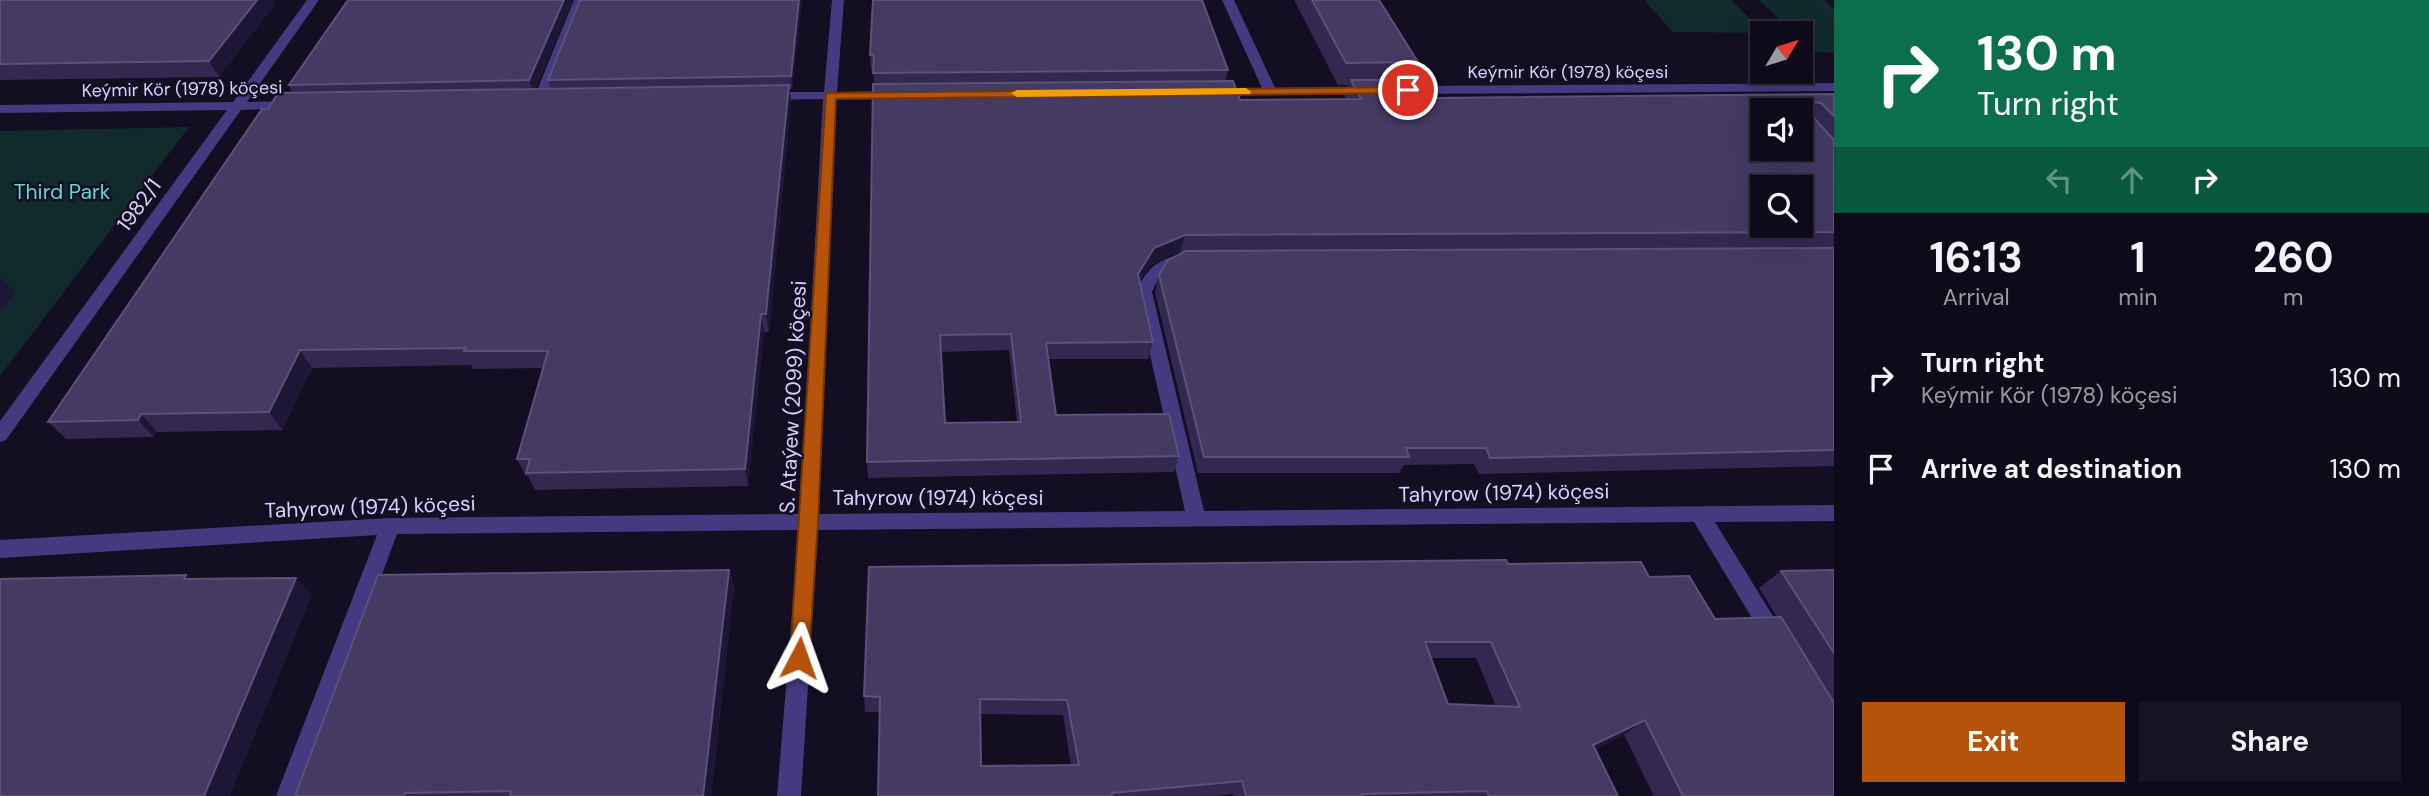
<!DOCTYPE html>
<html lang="en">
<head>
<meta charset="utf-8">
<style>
	body { margin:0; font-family:"DM Sans",sans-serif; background:#171323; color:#f1f3f6; height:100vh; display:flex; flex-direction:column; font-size:26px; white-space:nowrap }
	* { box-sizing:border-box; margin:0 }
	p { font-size:23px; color:#9b9aa2 }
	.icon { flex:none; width:38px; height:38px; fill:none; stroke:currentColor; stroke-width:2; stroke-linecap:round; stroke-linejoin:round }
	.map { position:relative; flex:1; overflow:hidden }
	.sheet { display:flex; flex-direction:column; background:#0e0a1a; width:595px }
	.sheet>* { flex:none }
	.guide { background:#0b6e4f; color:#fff; overflow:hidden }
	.needle { width:46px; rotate:52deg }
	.tools { position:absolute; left:1750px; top:21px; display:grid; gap:14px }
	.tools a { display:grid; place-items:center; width:63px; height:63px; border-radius:0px; background:#0e0a1a; box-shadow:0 7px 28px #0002,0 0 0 2px #2e2b39; font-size:35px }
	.pin { position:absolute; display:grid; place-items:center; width:60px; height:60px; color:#fff; margin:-30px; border:4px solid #fff; border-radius:50%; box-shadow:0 2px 7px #0007 }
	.me { position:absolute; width:77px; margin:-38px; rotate:4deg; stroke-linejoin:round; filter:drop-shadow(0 0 5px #0008) }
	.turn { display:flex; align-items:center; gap:24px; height:147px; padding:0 28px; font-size:32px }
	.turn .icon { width:91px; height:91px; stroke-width:2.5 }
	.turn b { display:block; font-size:49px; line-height:60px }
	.lanes { display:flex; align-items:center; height:66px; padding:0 28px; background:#0003; justify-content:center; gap:35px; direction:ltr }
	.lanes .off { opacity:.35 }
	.eta { display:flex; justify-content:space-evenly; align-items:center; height:119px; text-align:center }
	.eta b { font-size:42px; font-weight:700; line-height:49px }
	.cta { display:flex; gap:14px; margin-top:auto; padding:14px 28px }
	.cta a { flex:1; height:80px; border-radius:0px; background:#b45309; color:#fff; font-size:28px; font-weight:700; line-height:80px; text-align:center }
	.cta a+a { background:#171323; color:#f1f3f6 }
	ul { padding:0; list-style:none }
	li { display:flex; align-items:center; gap:21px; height:91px; padding:0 28px }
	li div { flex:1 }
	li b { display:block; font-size:26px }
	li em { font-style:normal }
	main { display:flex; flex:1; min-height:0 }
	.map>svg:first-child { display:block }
	.green { fill:#112a2b }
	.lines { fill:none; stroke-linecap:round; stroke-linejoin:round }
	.minor { fill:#433a80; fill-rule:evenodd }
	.wall { fill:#33284f; fill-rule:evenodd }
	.shaded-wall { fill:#1e1635 }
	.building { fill:#443a62; stroke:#5c517a; stroke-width:2; fill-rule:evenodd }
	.route { fill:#b45309; stroke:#753606; stroke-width:2 }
	.slow { fill:#f59e0b }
	.labels { text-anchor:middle; stroke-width:5; stroke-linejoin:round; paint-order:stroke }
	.far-street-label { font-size:18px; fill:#d9d0fe; stroke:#130e22 }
	.park-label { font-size:21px; fill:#5edcc7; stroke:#130e22 }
	.street-label { font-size:21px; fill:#d9d0fe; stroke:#130e22 }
</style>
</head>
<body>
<main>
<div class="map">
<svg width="1834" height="796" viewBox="0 0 1834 796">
	<rect width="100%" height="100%" fill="#130e22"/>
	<g class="green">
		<path d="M1644 0H1731L1765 33 1673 32Z"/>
		<path d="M1759 0H1824L1834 9V53L1814 52 1801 40V33H1794Z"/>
		<path d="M189 127 0 376V131Z"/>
	</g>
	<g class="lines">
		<g class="minor">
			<path d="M307 0H319L247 102 294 101 299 102V108L241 110 6 440 0 442V421L227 110 0 113V105L233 102Z"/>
			<path d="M574 0H586L547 100 545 103H535L533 100Z"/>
			<path d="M832 0H844L837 92 896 91 903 95 896 99H836L819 514 1185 511 1136 292C1146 268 1161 256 1187 255L1195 260 1192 264C1172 269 1161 270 1152 292L1204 511 1834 505V521L1715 522 1781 629 1784 636 1781 643 1774 646 1767 643 1694 522 818 530 801 796H777L799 530 397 534 300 796H276L377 535 0 558V540L390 518 800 514 823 99 766 100 759 96 766 92H824Z"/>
			<path d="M1222 0H1234L1275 88 1368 87 1374 91 1368 95H1209V89L1214 88H1262Z"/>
			<path d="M1834 83V91L1407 94 1401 90 1407 86Z"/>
		</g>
	</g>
	<g class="wall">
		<path d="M0 0H272L275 4 219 77 0 80Z"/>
		<path d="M573 0 535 89H550L548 80 802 0 792 89H789L791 102 769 332H764L748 486 535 490 528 476H526L517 459 543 368 473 369 471 365 312 368 282 430 157 432 154 437 66 439 48 422 268 109 293 93 289 85Z"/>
		<path d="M1294 0H1379L1418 62 1410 80 1435 98 1834 94V466L1479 474 1474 464 1404 465 1399 473H1198L1155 292 1159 275 1183 252H1180L1150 265 1139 282 1153 342 1148 359H1049L1056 415 1179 456 1174 472 868 478 867 462 874 84 873 70H871L870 55 1228 70 1225 81 1240 100 1346 99 1345 97 1349 85H1338ZM1009 350 1017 422 945 423 941 352Z"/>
		<path d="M1508 564 1649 577 1715 619 1777 617 1759 588 1781 571 1834 570V796H1654L1624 735 1595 749 1618 796H1233V794L1216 796H878L880 712H865L864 696ZM1431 658H1476L1496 706 1448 704ZM980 714 1063 715 1071 765 981 766Z"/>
		<path d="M729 570 734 586 711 796H295Z"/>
	</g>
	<g class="shaded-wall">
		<path d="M257 0H272L275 4 219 77 209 61Z"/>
		<path d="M564 0H573L533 93 529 80Z"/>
		<path d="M799 0H802L792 89 791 76Z"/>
		<path d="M789 85 791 102 769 332 766 314Z"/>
		<path d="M1185 235 1180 252 1150 265 1134 291 1138 274 1154 248Z"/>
		<path d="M0 277 15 293 0 312Z"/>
		<path d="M761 314 764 332 748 486 745 469Z"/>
		<path d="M300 350 312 368 282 430 269 412Z"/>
		<path d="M141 414 157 432 154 437 138 420Z"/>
		<path d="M729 570 734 586 711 796H703Z"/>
		<path d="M296 578 312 595 230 796H204Z"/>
		<path d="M1645 720 1624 735 1573 759 1593 745Z"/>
	</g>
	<g class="building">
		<path d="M0 0H257L209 61 0 64Z"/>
		<path d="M348 0H564L529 80 289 85Z"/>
		<path d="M580 0H799L791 76 548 80Z"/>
		<path d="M873 0H1202L1228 70 873 73 874 55H870Z"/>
		<path d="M1312 0H1379L1418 62 1346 63Z"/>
		<path d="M1351 80H1423L1435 98 1834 94V116L1821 103 1813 102 1812 116 1834 140V232L1185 235 1154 248 1138 274 1153 342 1046 343 1056 415 1169 414 1179 456 867 462 873 84 1233 81 1240 100 1361 99ZM1762 110H1801V149H1762ZM1762 187H1801V226H1762ZM1011 334 1021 422 945 423 940 335Z"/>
		<path d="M789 85 766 314H761L745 469 526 473 530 459H517L548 351H464L466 348 300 350 269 412 141 414 138 420 48 422 262 109H268L278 93Z"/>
		<path d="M1834 248V450L1490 458 1486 448H1406L1409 457H1204L1159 275 1168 260 1186 251Z"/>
		<path d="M1506 560 1508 564 1641 562 1649 577 1689 576 1715 619 1781 617 1834 703V796H1683L1645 720 1593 745 1618 796H1489L1487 791 1362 794 1363 796H1246L1242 781 1112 793V796H878L880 697 864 696 869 567ZM1425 642H1491L1520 707 1448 704ZM980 699 1067 700 1079 765 981 766Z"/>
		<path d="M729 570 703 796H510L511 791 405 793 404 796H295L378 575Z"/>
		<path d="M1834 570V653L1781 571Z"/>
		<path d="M186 575 184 579 296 578 204 796H0V579Z"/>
	</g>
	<path class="route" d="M1408 87 1413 90 1412 93 836 99 818 521 809 658 806 665 799 667 792 665 790 658 826 93Z"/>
	<path class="slow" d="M1246 88 1251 92 1250 94 1017 97 1011 93 1017 90Z"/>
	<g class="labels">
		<g class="far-street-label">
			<text x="1568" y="78">Keýmir Kör (1978) köçesi</text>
			<text transform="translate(182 89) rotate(-1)" y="6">Keýmir Kör (1978) köçesi</text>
		</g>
		<g class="park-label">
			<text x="62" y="199">Third Park</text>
		</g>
		<g class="street-label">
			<text transform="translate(139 205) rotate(-54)" y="7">1982/1</text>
			<text transform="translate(793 397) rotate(-87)" y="7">S. Ataýew (2099) köçesi</text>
			<text transform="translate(1504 493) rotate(-1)" y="7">Tahyrow (1974) köçesi</text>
			<text x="938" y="505">Tahyrow (1974) köçesi</text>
			<text transform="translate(370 507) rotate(-2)" y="7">Tahyrow (1974) köçesi</text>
		</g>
	</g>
</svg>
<div class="tools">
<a><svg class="needle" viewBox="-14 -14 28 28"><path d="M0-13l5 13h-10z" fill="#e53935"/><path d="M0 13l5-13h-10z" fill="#9b9aa2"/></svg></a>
<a><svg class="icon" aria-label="sound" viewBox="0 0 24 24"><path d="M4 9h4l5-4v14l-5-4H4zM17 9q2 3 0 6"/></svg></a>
<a><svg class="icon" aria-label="search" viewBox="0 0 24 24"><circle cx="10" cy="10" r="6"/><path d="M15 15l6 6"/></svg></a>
</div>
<div class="pin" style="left:1408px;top:90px;background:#d93025"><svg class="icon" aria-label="arrive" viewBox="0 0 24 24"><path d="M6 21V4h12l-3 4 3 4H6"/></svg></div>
<svg class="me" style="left:799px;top:658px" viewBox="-20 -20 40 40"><path d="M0-17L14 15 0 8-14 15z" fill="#b45309" stroke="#fff" stroke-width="4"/></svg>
</div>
<section class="sheet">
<div class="guide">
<div class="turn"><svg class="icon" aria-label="right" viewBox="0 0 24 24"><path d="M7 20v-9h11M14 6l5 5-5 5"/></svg><div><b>130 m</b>Turn right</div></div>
<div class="lanes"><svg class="icon off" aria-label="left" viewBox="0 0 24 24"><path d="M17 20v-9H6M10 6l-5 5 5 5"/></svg><svg class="icon off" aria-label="ahead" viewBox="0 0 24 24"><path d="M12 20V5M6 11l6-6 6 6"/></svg><svg class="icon" aria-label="right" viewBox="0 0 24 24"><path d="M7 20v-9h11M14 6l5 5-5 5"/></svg></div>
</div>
<div class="eta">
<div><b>16:13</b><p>Arrival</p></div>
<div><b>1</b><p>min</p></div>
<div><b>260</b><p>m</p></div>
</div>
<ul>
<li><svg class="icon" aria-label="right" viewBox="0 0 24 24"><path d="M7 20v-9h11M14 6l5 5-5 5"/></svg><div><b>Turn right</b><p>Keýmir Kör (1978) köçesi</p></div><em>130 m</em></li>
<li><svg class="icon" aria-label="arrive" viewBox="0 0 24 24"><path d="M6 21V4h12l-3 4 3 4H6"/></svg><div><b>Arrive at destination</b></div><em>130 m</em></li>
</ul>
<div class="cta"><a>Exit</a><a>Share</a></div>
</section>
</main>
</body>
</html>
